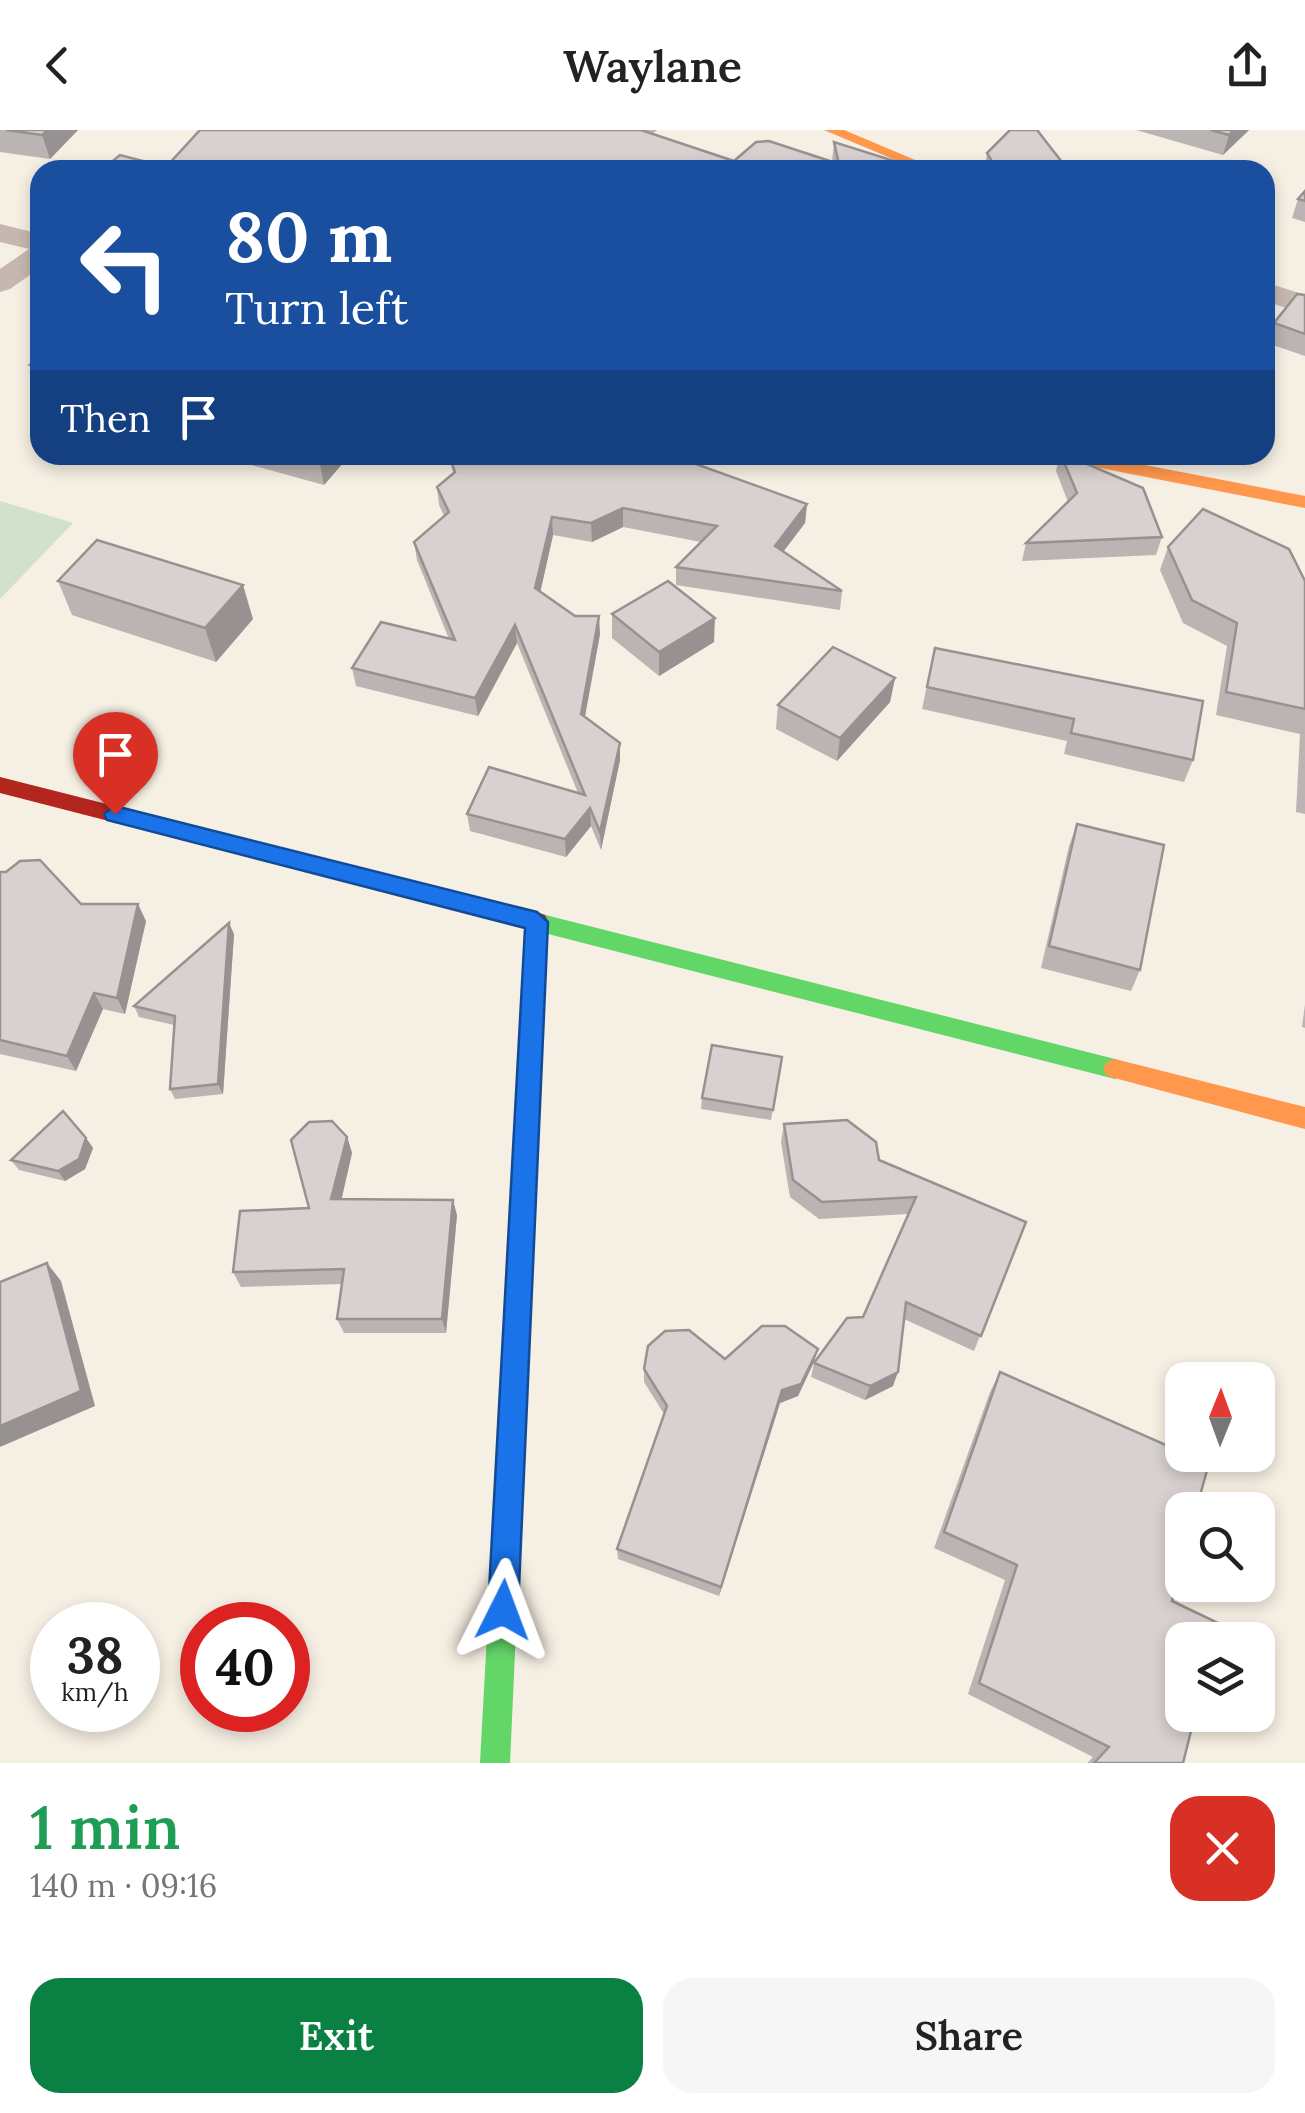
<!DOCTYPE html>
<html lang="en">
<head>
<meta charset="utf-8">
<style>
	body { margin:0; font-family:Lora,serif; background:#f6f6f6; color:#222; height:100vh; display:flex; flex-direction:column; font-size:38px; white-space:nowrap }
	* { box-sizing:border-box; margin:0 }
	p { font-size:32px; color:#767676 }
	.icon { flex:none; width:55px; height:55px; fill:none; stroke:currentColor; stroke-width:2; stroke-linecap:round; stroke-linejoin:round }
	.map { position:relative; height:1633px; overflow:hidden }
	.details { display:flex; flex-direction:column; background:#fff; flex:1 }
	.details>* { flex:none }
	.hud { position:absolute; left:30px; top:30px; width:1245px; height:305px; border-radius:30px; box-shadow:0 5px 15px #0003; background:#1a4fa0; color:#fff; overflow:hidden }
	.needle { width:65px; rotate:1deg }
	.fabs { position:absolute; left:1165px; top:1232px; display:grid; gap:20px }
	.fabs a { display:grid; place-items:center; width:110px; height:110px; border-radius:20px; background:#fff; box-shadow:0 5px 15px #0003; font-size:50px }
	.speed { position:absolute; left:30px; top:1472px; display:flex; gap:20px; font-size:50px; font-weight:700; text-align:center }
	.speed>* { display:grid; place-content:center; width:130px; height:130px; border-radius:50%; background:#fff; box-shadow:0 5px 15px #0003; line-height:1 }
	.speed small { font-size:25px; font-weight:400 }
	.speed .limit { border:15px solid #d22; background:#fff; color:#111 }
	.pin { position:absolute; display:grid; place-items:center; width:85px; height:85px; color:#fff; margin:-102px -42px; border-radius:50% 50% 50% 0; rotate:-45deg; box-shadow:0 0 10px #0007 }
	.pin .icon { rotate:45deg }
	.me { position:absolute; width:110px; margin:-55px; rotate:3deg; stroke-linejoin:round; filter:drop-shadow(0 0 8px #0008) }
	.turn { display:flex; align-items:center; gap:35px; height:210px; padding:0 30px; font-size:45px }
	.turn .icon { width:130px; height:130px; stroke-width:2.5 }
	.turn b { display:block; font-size:70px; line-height:85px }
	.then { display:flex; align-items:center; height:95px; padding:0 30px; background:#0003; gap:20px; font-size:38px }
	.round { display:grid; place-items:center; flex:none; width:105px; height:105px; border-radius:30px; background:#f6f6f6 }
	.summary { display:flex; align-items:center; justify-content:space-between; height:170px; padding:0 30px }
	h1 { font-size:60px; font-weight:600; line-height:75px; color:#1e9e55 }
	.button { display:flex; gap:20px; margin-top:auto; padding:20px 30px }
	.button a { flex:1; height:115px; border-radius:30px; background:#0b8043; color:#fff; font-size:40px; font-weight:600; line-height:115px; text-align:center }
	.button a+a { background:#f6f6f6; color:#222 }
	header { display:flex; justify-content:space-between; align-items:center; height:130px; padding:0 30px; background:#fff; font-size:45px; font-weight:600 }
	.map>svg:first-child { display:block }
	.green { fill:#d1e1ce }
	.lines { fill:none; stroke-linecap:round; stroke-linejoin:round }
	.street { fill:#c6b8b0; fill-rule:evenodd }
	.fast { fill:#63d668; fill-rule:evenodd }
	.slow { fill:#ff974d; fill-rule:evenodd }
	.jam { fill:#b3261e; fill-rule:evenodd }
	.wall { fill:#bab4b2 }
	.shaded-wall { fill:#979291 }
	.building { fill:#d8d1cf; stroke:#979291; stroke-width:2.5 }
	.route { fill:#1a73e8; stroke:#114b97; stroke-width:2.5 }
</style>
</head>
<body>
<header><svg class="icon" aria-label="back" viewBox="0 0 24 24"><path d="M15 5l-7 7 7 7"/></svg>Waylane<svg class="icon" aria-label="share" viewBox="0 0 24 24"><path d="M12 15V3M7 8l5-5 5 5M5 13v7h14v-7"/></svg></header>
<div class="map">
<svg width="1305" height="1633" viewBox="0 0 1305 1633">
	<rect width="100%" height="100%" fill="#f6efe3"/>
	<path class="green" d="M0 371 73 393 0 469Z"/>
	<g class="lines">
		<g class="street">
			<path d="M0 94 40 104V138L10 159 0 162V139L29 119 0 112Z"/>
			<path d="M1265 152 1305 165V184L1265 171Z"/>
		</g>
		<g class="fast">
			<path d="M462 764 1115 929 1123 932 1127 939 1123 946 1115 949 462 782 454 779 451 773 454 767Z"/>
			<path d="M517 1179 526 1183 530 1192 510 1633H480L504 1192 508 1183Z"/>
		</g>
		<g class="slow">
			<path d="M824 0H844L939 40H919Z"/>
			<path d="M1055 325H1093L1305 366V378L1064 331Z"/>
			<path d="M1115 929 1305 977V999L1107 946 1103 939 1107 932Z"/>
		</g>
		<g class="jam">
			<path d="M0 647 462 764 470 767 473 773 470 779 462 782 0 663Z"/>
			<path d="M537 782 545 785 548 791 530 1192 526 1201 517 1205 508 1201 504 1192 526 791 529 785Z"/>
		</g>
	</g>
	<g class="wall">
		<path d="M0 0H78L50 29 0 22Z"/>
		<path d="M200 0H657L652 4 734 31 832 32 834 12 906 40 166 37Z"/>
		<path d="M1136 0H1249L1223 25Z"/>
		<path d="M987 23 1064 40H987L985 36Z"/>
		<path d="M1305 61V92L1292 88 1298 69Z"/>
		<path d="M1305 165V226L1267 213 1274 193Z"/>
		<path d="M40 226V262L30 235Z"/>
		<path d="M215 325H350L324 355Z"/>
		<path d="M1060 325H1066L1162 407 1156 425 1022 431 1026 413 1068 372 1056 341Z"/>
		<path d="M452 334 807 374 805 393 783 422 842 461 840 480 676 455V437L701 412 623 397 592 412 553 405 540 462 600 504 585 587 620 613V630L601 720 591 696 566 727 470 701 467 684 578 663 517 513 478 586 356 556 352 538 449 509 417 430 414 412 444 386 439 375 437 357 453 343Z"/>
		<path d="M1168 417 1305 451V684L1296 682 1300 604 1216 585 1227 516 1183 493 1160 440Z"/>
		<path d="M58 451 253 489 216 532 72 485Z"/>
		<path d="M612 484 714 512 659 546 612 508Z"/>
		<path d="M935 518 1193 630 1184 652 1064 624 1067 611 922 579Z"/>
		<path d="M895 548 890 572 837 631 776 599 778 575Z"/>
		<path d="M1077 694 1140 840 1131 861 1041 838 1069 716Z"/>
		<path d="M0 742H6L81 774 146 791 125 884 103 879 76 941 0 924Z"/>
		<path d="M234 804 223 964 175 969 170 959 174 895 139 887 134 876Z"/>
		<path d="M1305 874V898L1302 897Z"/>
		<path d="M782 927 771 990 701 979 702 968Z"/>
		<path d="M784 994 879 1030 1026 1092 974 1221 904 1189 893 1256 865 1270 811 1247 814 1233 863 1187 908 1084 819 1089 790 1067 781 1012Z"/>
		<path d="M347 1007 352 1023 341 1069 457 1085 446 1203H344L337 1189 342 1154 241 1157 233 1142 309 1078Z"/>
		<path d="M86 1008 93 1018 85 1039 65 1051 19 1040 11 1030Z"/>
		<path d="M725 1229 814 1232 798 1266 780 1273 719 1466 618 1429 617 1419 664 1284 644 1252V1239Z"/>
		<path d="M1000 1242 1172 1471 1183 1633H1087L1093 1627 968 1564 1005 1450 934 1418 990 1262Z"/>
	</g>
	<g class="shaded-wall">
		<path d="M48 0H78L50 29 42 5Z"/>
		<path d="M1234 0H1249L1223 25 1229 5Z"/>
		<path d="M318 325H350L324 355Z"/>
		<path d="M807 374 805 393 773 435 775 416Z"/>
		<path d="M623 378V397L592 412 591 393Z"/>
		<path d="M552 387 553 405 537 477 535 458Z"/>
		<path d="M243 455 253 489 216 532 205 498Z"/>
		<path d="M599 486 600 504 582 602 581 584Z"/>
		<path d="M715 488 714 512 659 546V522Z"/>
		<path d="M515 495 517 513 478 586 475 568Z"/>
		<path d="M895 548 890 572 837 631 840 608Z"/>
		<path d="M620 613V630L601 720 600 702Z"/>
		<path d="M590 678 591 696 566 727 565 709Z"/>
		<path d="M138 774 146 791 125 884 117 868Z"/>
		<path d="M229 793 234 804 223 964 218 954Z"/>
		<path d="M94 863 103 879 76 941 67 926Z"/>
		<path d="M347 1007 352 1023 338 1085 331 1069Z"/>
		<path d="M86 1008 93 1018 85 1039 65 1051 58 1041Z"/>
		<path d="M453 1070 457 1085 446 1203 442 1189Z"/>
		<path d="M47 1133 61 1151 95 1276 0 1317V1296Z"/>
		<path d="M818 1219 814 1232 798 1266 780 1273 719 1466 721 1457 782 1260Z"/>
		<path d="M898 1242 893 1256 865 1270 870 1256Z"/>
	</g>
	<g class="building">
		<path d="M6 0H48L42 5Z"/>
		<path d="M200 0H641L734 31 756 12 769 11 839 34 834 12 907 35 902 40H102L120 25 166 37Z"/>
		<path d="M1010 0H1037L1065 36 1059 40H997L987 23Z"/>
		<path d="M1211 0H1234L1229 5Z"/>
		<path d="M1305 61V71L1298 69Z"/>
		<path d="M1297 164 1305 165V204L1274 193Z"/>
		<path d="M40 226V238L30 235Z"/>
		<path d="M463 325H671L807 374 775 416 842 461 676 437 717 396 623 378 591 393 552 387 535 458 575 486H599L581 584 620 613 600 702 590 678 565 709 467 684 489 637 585 665 515 495 475 568 352 538 381 492 455 510 414 412 449 382 437 357 455 342 452 334Z"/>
		<path d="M1061 325H1066L1143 358 1162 407 1026 413 1077 363Z"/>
		<path d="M1203 379 1289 419 1305 451V579L1226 562 1237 493 1192 470 1168 417Z"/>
		<path d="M97 410 243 455 205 498 58 451Z"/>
		<path d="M668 451 715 488 659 522 612 484Z"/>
		<path d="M833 517 895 548 840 608 778 575Z"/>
		<path d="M935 518 1203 571 1193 630 1071 603 1074 589 927 557Z"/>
		<path d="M1077 694 1164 715 1140 840 1049 816Z"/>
		<path d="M40 730 81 774H138L117 868 94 863 67 926 0 910V742H6L20 731Z"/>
		<path d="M229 793 218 954 170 959 175 886 134 876Z"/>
		<path d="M712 915 782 927 773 980 702 968Z"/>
		<path d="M63 981 86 1008 79 1029 58 1041 11 1030Z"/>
		<path d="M847 990 876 1012 879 1030 1026 1092 981 1206 906 1172 898 1242 870 1256 814 1233 847 1188 863 1187 916 1067 822 1072 793 1050 784 994Z"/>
		<path d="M332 991 347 1007 331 1069 453 1070 442 1189H337L344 1139 233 1142 240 1081 309 1078 291 1010 309 992Z"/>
		<path d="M47 1133 81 1261 0 1296V1152Z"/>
		<path d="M762 1196H785L818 1219 801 1254 782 1260 721 1457 617 1419 667 1276 644 1239 648 1216 665 1201 689 1200 725 1229Z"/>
		<path d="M1000 1242 1182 1322V1325H1190L1209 1333 1196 1380H1182V1431L1172 1471 1218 1493 1214 1510H1182V1585H1195L1183 1633H1094L1109 1617 979 1553 1017 1435 944 1402Z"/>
	</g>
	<path class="route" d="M115 676 537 782 548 792 518 1480 513 1490 503 1495 493 1490 488 1480 525 798 107 690 104 684Z"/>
</svg>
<div class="fabs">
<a><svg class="needle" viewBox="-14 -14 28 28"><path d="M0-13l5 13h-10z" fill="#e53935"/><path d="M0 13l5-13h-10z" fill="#767676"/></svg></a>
<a><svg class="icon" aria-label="search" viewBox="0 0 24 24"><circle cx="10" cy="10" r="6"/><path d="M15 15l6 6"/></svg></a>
<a><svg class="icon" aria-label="layers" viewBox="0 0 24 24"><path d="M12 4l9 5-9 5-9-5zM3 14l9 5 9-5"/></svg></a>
</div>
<div class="speed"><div>38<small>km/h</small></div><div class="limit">40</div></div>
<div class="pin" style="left:115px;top:684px;background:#d93025"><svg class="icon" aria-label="arrive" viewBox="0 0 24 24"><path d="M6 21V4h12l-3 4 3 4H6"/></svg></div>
<svg class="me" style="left:503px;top:1480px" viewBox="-20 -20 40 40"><path d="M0-17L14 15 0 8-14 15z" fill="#1a73e8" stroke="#fff" stroke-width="4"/></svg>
<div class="hud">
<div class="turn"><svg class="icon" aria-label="left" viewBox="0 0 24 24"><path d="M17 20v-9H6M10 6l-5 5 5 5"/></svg><div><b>80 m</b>Turn left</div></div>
<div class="then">Then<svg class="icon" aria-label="arrive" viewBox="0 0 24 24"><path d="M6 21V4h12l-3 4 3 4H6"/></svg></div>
</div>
</div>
<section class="details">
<div class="summary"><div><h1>1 min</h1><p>140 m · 09:16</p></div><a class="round" style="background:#d93025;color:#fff"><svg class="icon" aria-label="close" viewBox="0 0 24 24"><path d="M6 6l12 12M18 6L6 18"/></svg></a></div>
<div class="button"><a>Exit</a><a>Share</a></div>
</section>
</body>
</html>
